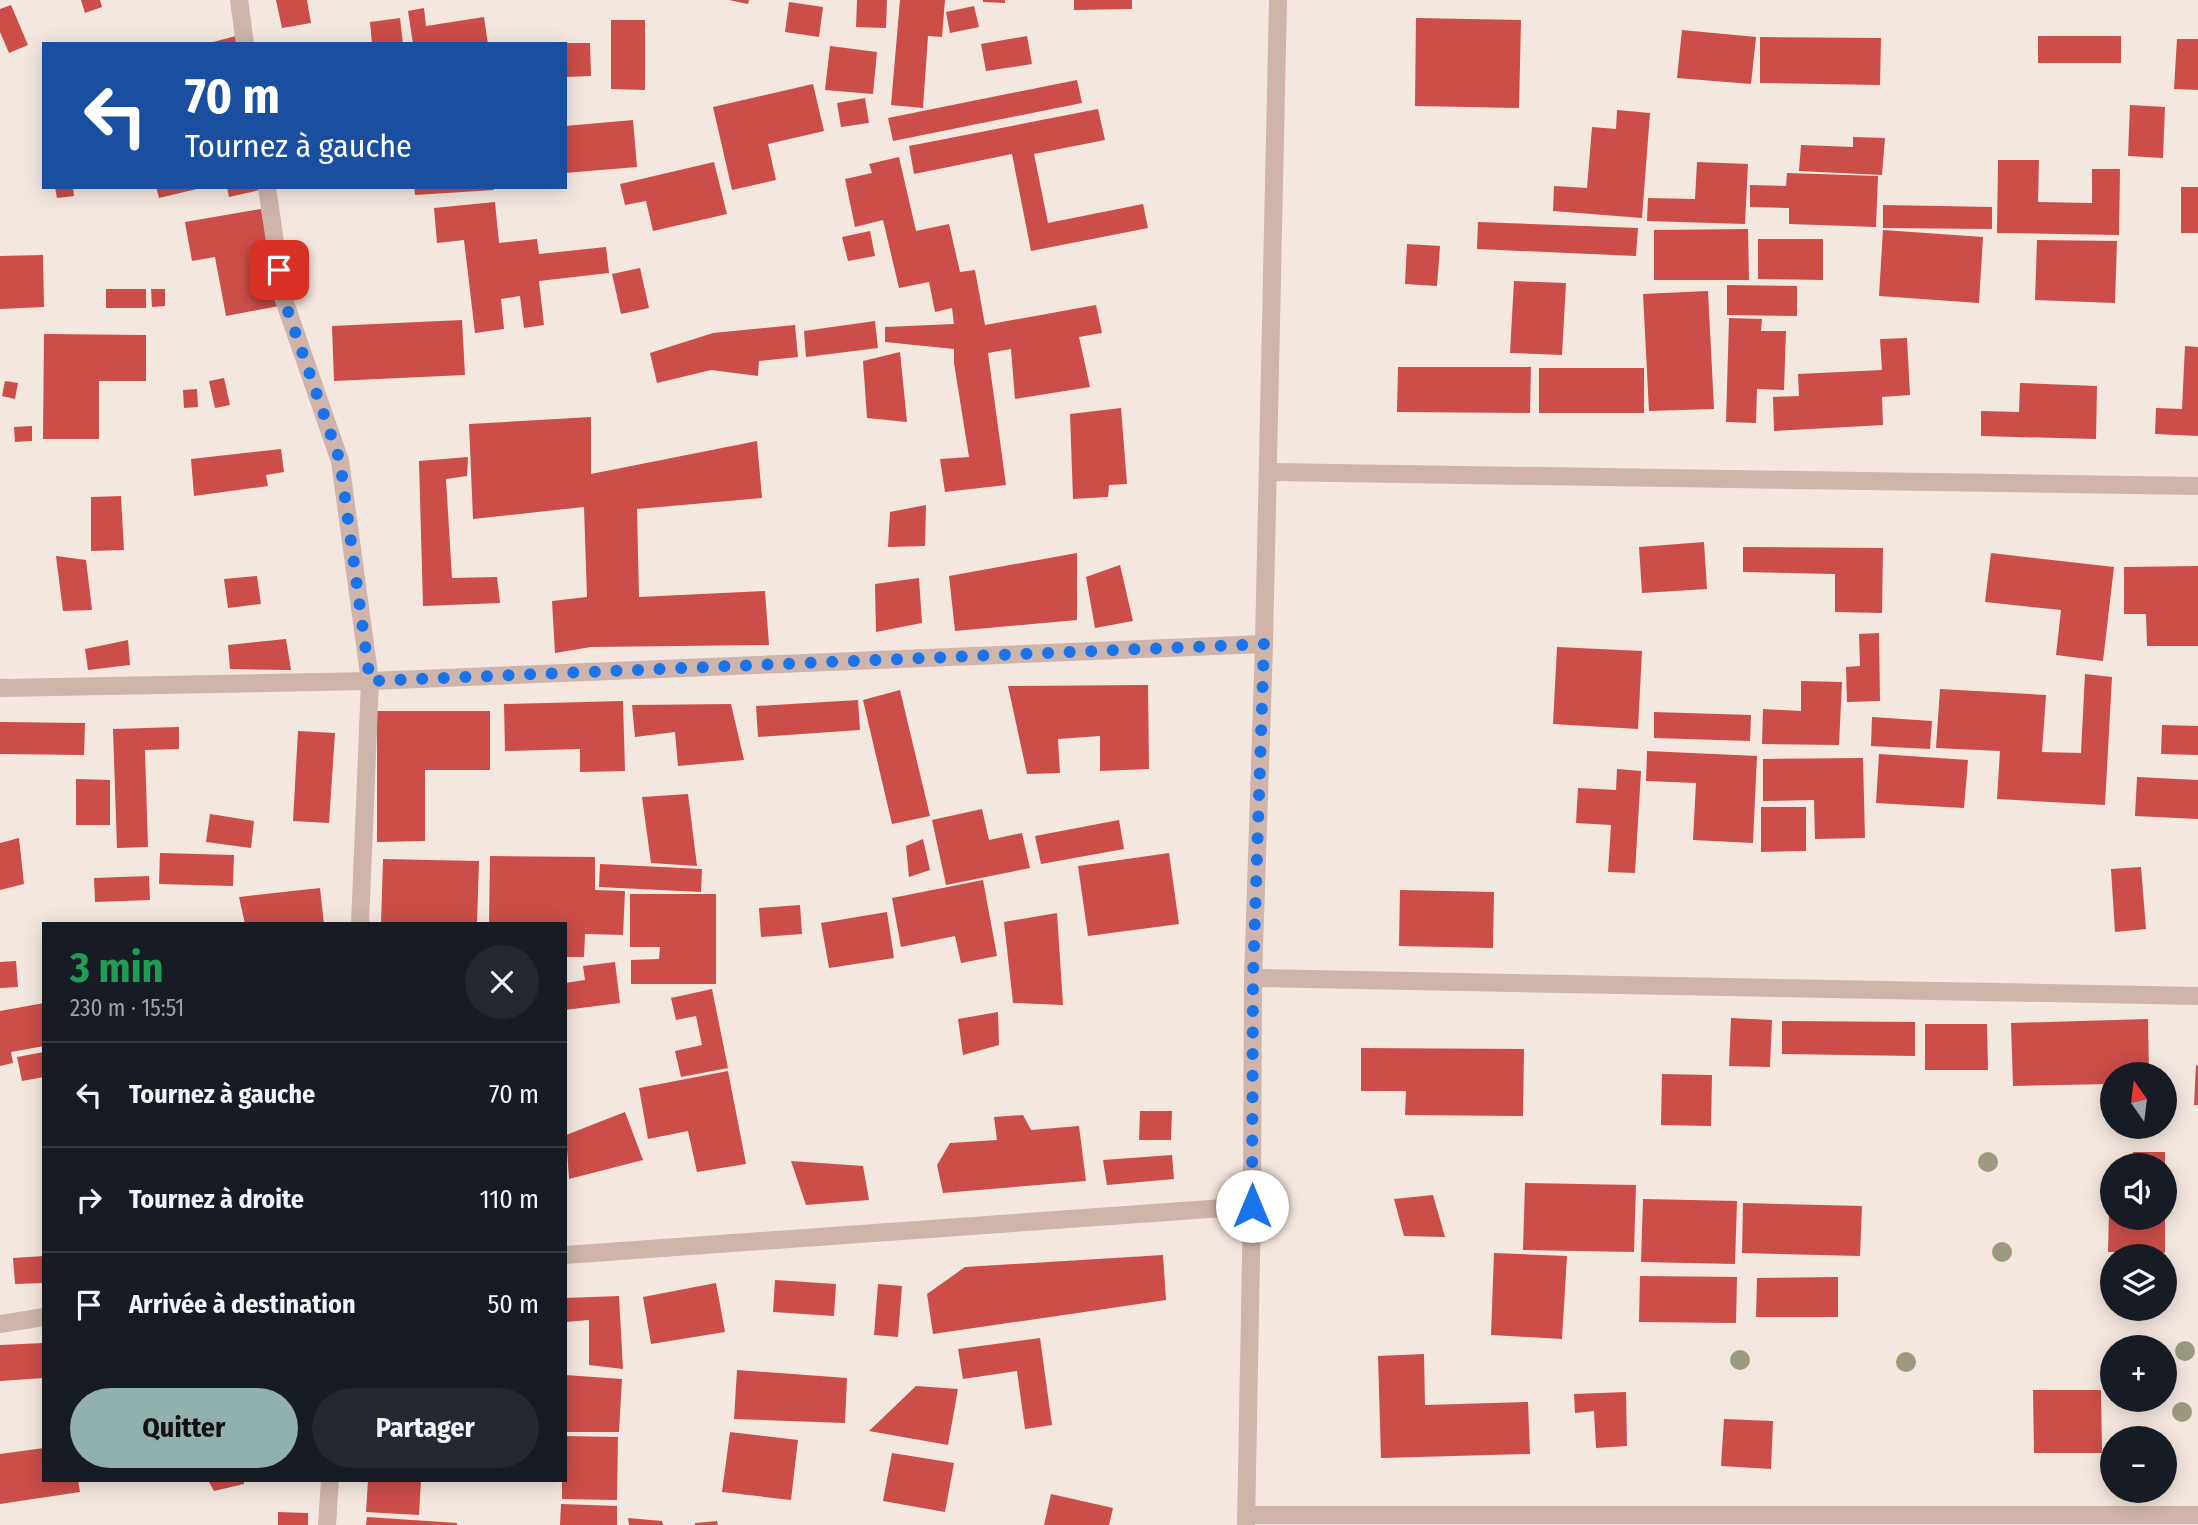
<!DOCTYPE html>
<html lang="fr">
<head>
<meta charset="utf-8">
<style>
	body { margin:0; font-family:"Fira Sans Condensed",sans-serif; background:#242831; color:#f1f3f6; height:100vh; display:flex; flex-direction:column; font-size:26px; white-space:nowrap }
	* { box-sizing:border-box; margin:0 }
	p { font-size:23px; color:#9ea1a6 }
	.icon { flex:none; width:38px; height:38px; fill:none; stroke:currentColor; stroke-width:2; stroke-linecap:round; stroke-linejoin:round }
	.map { position:relative; flex:1; overflow:hidden }
	.panel { position:absolute; left:42px; top:922px; width:525px; height:560px; display:flex; flex-direction:column; background:#171b24; border-radius:0px; box-shadow:0 4px 18px #0003 }
	.panel>* { flex:none }
	.banner { position:absolute; left:42px; top:42px; width:525px; height:147px; border-radius:0px; box-shadow:0 4px 18px #0003; background:#1a4fa0; color:#fff; overflow:hidden }
	.needle { width:46px; rotate:346deg }
	.buttons { position:absolute; left:2100px; top:1062px; display:grid; gap:14px }
	.buttons a { display:grid; place-items:center; width:77px; height:77px; border-radius:50%; background:#171b24; box-shadow:0 4px 18px #0003; font-size:35px }
	.pin { position:absolute; display:grid; place-items:center; width:60px; height:60px; color:#fff; margin:-30px; border-radius:14px; box-shadow:0 4px 10px #0006 }
	.me { position:absolute; width:77px; margin:-38px; rotate:0deg; stroke-linejoin:round; filter:drop-shadow(0 0 5px #0008) }
	.turn { display:flex; align-items:center; gap:24px; height:147px; padding:0 28px; font-size:32px }
	.turn .icon { width:91px; height:91px; stroke-width:2.5 }
	.turn b { display:block; font-size:49px; line-height:60px }
	.round { display:grid; place-items:center; flex:none; width:74px; height:74px; border-radius:37px; background:#242831 }
	.summary { display:flex; align-items:center; justify-content:space-between; height:119px; padding:0 28px }
	h1 { font-size:42px; font-weight:700; line-height:52px; color:#1e9e55 }
	.cta { display:flex; gap:14px; margin-top:auto; padding:14px 28px }
	.cta a { flex:1; height:80px; border-radius:42px; background:#92b0ae; color:#111; font-size:28px; font-weight:700; line-height:80px; text-align:center }
	.cta a+a { background:#242831; color:#f1f3f6 }
	ul { padding:0; list-style:none }
	li { display:flex; align-items:center; gap:21px; height:105px; padding:0 28px; border-top:2px solid #363941 }
	li div { flex:1 }
	li b { display:block; font-size:26px }
	li em { font-style:normal }
	.map>svg:first-child { display:block }
	.building { fill:#cb4e48 }
	.lines { fill:none; stroke-linecap:round; stroke-linejoin:round }
	.minor { stroke:#ceb4ab; stroke-width:18 }
	.tertiary { stroke:#ceb4ab; stroke-width:18 }
	.tree { fill:#9b9a7e }
	.route { stroke:#1a73e8; stroke-width:12; stroke-dasharray:0 21.6 }
</style>
</head>
<body>
<div class="map">
<svg width="2198" height="1525" viewBox="0 0 2198 1525">
	<rect width="100%" height="100%" fill="#f4e7e0"/>
	<g class="building">
		<path d="M81 0H100L102 7 85 13Z"/>
		<path d="M276 0H307L311 23 282 28Z"/>
		<path d="M729 0H749L748 4Z"/>
		<path d="M857 0H887L886 28 856 27Z"/>
		<path d="M900 0H945L942 37 928 36 923 108 891 105Z"/>
		<path d="M983 0H1005V3L983 2Z"/>
		<path d="M1074 0H1132V9L1074 10Z"/>
		<path d="M789 2 823 7 819 37 785 32Z"/>
		<path d="M11 5 28 45 9 53 0 32V9Z"/>
		<path d="M974 6 979 27 950 33 946 12Z"/>
		<path d="M424 8 426 26 484 17 488 44H413L408 11Z"/>
		<path d="M400 18 403 44H372L370 22Z"/>
		<path d="M1416 18 1521 20 1519 108 1415 106Z"/>
		<path d="M611 20H645V90L611 89Z"/>
		<path d="M1682 30 1756 37 1751 84 1677 78Z"/>
		<path d="M236 36 237 44H209V43Z"/>
		<path d="M1027 36 1032 64 986 71 981 44Z"/>
		<rect x="2038" y="36" width="83" height="27"/>
		<path d="M1760 37 1881 38 1880 85 1760 83Z"/>
		<path d="M2177 39H2198V90L2174 89Z"/>
		<path d="M590 43 591 76 565 77V43Z"/>
		<path d="M830 46 877 52 873 94 825 90Z"/>
		<path d="M1077 80 1082 103 893 141 888 118Z"/>
		<path d="M813 84 824 131 768 144 776 180 732 190 713 107Z"/>
		<path d="M865 98 869 123 841 127 837 103Z"/>
		<path d="M2130 105 2165 107 2163 158 2128 156Z"/>
		<path d="M1098 109 1105 140 1034 154 1048 223 1143 204 1148 228 1031 251 1012 154 914 174 909 146Z"/>
		<path d="M1617 110 1650 113 1642 218 1553 211 1554 186 1587 188 1592 127 1616 129Z"/>
		<path d="M633 120 637 167 565 173V126Z"/>
		<path d="M1853 137 1885 138 1882 175 1799 171 1801 145 1853 147Z"/>
		<path d="M899 157 916 231 949 224 960 272 975 270 985 325 1096 305 1102 333 1079 337 1090 387 1015 399 1011 349 988 353 1006 485 945 492 940 459 969 457 954 363V349L885 342V327L954 324 952 308 935 312 929 282 899 288 883 220 855 227 845 179 872 173 869 164Z"/>
		<path d="M1998 160H2039L2038 202 2092 203V169H2120L2119 235 1997 233Z"/>
		<path d="M714 162 727 214 653 231 646 201 625 205 620 184Z"/>
		<path d="M1697 162 1748 164 1745 224 1647 221 1648 198 1695 199Z"/>
		<path d="M1787 173 1878 176 1876 227 1789 224V208L1750 207V185L1786 186Z"/>
		<path d="M55 187H73L74 196 57 198Z"/>
		<path d="M156 187H201V188L159 198Z"/>
		<path d="M227 187H260V190L229 197Z"/>
		<path d="M414 187H493L494 190 415 195Z"/>
		<rect x="2181" y="187" width="17" height="46"/>
		<path d="M495 202 499 243 537 239 539 254 606 247 609 273 539 281 544 325 524 328 520 296 501 299 504 329 475 333 464 240 437 243 434 208Z"/>
		<path d="M1883 205 1992 207V229L1883 228Z"/>
		<path d="M261 209 279 306 226 316 215 257 192 261 185 222Z"/>
		<path d="M1478 222 1638 228 1636 256 1477 249Z"/>
		<path d="M1748 229 1749 280H1654V230Z"/>
		<path d="M1883 230 1983 237 1979 303 1879 296Z"/>
		<path d="M870 231 875 256 848 261 842 237Z"/>
		<path d="M1758 239H1823V280L1758 279Z"/>
		<path d="M2037 240 2117 241 2115 303 2035 300Z"/>
		<path d="M1407 244 1440 246 1437 286 1405 284Z"/>
		<path d="M43 255 44 307 0 309V256Z"/>
		<path d="M640 268 649 308 621 314 612 274Z"/>
		<path d="M1514 281 1566 283 1562 355 1510 353Z"/>
		<path d="M1727 285 1797 286V316L1727 315Z"/>
		<rect x="106" y="289" width="40" height="19"/>
		<path d="M151 289H165V306L152 307Z"/>
		<path d="M1708 291 1714 409 1649 411 1643 294Z"/>
		<path d="M1729 318 1762 319 1761 331H1786L1784 390 1757 389 1756 423 1726 422Z"/>
		<path d="M462 320 465 375 334 381 332 326Z"/>
		<path d="M875 321 878 348 806 357 804 331Z"/>
		<path d="M795 325 798 357 759 361 758 376 711 370 657 383 650 353 713 333Z"/>
		<path d="M44 334 146 335V381H99V439H43Z"/>
		<path d="M1907 338 1910 395 1882 397 1883 425 1774 431 1773 397 1799 396 1798 374 1882 370 1880 339Z"/>
		<path d="M2185 346 2198 347V436L2155 434 2156 408 2182 409Z"/>
		<path d="M900 352 907 422 867 418 863 361Z"/>
		<path d="M1398 367H1531L1530 413 1397 412Z"/>
		<rect x="1539" y="368" width="105" height="45"/>
		<path d="M224 378 230 405 215 408 209 381Z"/>
		<path d="M5 381 18 383 15 399 2 396Z"/>
		<path d="M2020 383 2097 386 2096 439 1981 436V411L2019 412Z"/>
		<path d="M197 389 198 407 184 408 183 390Z"/>
		<path d="M1121 408 1127 484 1109 485 1108 497 1073 499 1070 414Z"/>
		<path d="M591 417V474L757 441 762 498 637 509 639 597 765 591 769 645 591 647 555 653 552 601 587 597 584 507 473 519 469 424Z"/>
		<path d="M32 426V441L15 442 14 427Z"/>
		<path d="M281 449 284 472 266 475 268 486 194 496 191 459Z"/>
		<path d="M468 457 467 476 446 479 452 578 497 577 500 603 423 606 419 461Z"/>
		<path d="M121 496 124 550 91 551V497Z"/>
		<path d="M926 505 925 546 888 547 890 512Z"/>
		<path d="M1704 542 1707 589 1642 593 1639 547Z"/>
		<path d="M1743 547 1883 548 1882 613 1835 612V574L1743 572Z"/>
		<path d="M1077 553V620L955 631 949 576Z"/>
		<path d="M1991 553 2114 567 2103 661 2056 655 2061 610 1985 602Z"/>
		<path d="M56 556 86 560 92 610 63 611Z"/>
		<path d="M1120 565 1133 621 1095 628 1086 577Z"/>
		<path d="M2198 566V646H2147L2146 614H2124V567Z"/>
		<path d="M257 576 261 604 228 608 224 579Z"/>
		<path d="M919 578 922 623 876 632 875 584Z"/>
		<path d="M1879 633 1880 701 1847 702 1846 667 1860 666 1859 634Z"/>
		<path d="M286 639 291 670 230 669 228 645Z"/>
		<path d="M128 640 130 665 88 670 85 649Z"/>
		<path d="M1557 647 1642 651 1638 729 1553 724Z"/>
		<path d="M2085 674 2112 677 2105 805 1997 799 2000 751 1936 748 1940 689 2046 695 2042 752 2081 753Z"/>
		<path d="M1801 681 1842 682 1839 745 1762 744 1763 709 1801 711Z"/>
		<path d="M1148 685 1149 769 1100 771V736L1058 739 1060 773 1027 774 1008 686Z"/>
		<path d="M900 690 930 816 892 824 863 700Z"/>
		<path d="M858 700 860 730 758 737 756 706Z"/>
		<path d="M623 701 625 771 580 772V749L505 751 504 704Z"/>
		<path d="M731 704 744 760 678 766 675 732 635 737 632 705Z"/>
		<path d="M377 711H490V770H425V841L377 842Z"/>
		<path d="M1654 712 1751 715 1750 741 1654 738Z"/>
		<path d="M1872 717 1932 721 1930 749 1871 746Z"/>
		<path d="M0 722 85 723 84 755 0 754Z"/>
		<path d="M2162 725 2198 726V755L2161 754Z"/>
		<path d="M179 727V749L145 750 148 847 117 848 113 729Z"/>
		<path d="M298 731 335 733 329 823 293 821Z"/>
		<path d="M1647 751 1757 756 1753 843 1693 840 1696 783 1646 781Z"/>
		<path d="M1879 754 1968 760 1964 808 1876 803Z"/>
		<path d="M1863 758 1865 838 1815 839 1814 800 1763 801V759Z"/>
		<path d="M1617 769 1641 771 1635 873 1608 872 1611 825 1576 823 1578 788 1616 790Z"/>
		<path d="M2137 777 2198 780V819L2135 816Z"/>
		<path d="M76 779 110 780V825H76Z"/>
		<path d="M688 794 697 866 651 863 642 797Z"/>
		<path d="M1761 807H1806V851L1761 852Z"/>
		<path d="M982 809 989 840 1022 833 1030 868 946 885 932 820Z"/>
		<path d="M210 814 254 821 251 848 206 842Z"/>
		<path d="M1119 820 1124 849 1041 864 1035 836Z"/>
		<path d="M19 838 24 884 0 890V843Z"/>
		<path d="M923 839 930 870 909 877 906 846Z"/>
		<path d="M160 853 234 855 233 886 159 884Z"/>
		<path d="M1169 853 1179 924 1088 936 1078 866Z"/>
		<path d="M490 856 595 857V890L625 891 623 935 585 934 584 957H565V924H489Z"/>
		<path d="M383 859 479 861 477 924H381Z"/>
		<path d="M600 864 702 869 701 892 599 887Z"/>
		<path d="M2141 867 2146 929 2115 932 2111 869Z"/>
		<path d="M149 876 150 900 95 902 94 878Z"/>
		<path d="M983 880 997 956 961 963 955 936 901 947 892 898Z"/>
		<path d="M320 888 324 924H245L239 897Z"/>
		<path d="M1400 890 1494 892 1493 948 1399 946Z"/>
		<path d="M630 894H716V984H631V960L659 959 660 947H630Z"/>
		<path d="M800 905 802 934 761 937 759 908Z"/>
		<path d="M887 912 894 958 829 968 821 923Z"/>
		<path d="M1057 913 1063 1005 1013 1003 1004 922Z"/>
		<path d="M16 961 18 987 0 988V962Z"/>
		<path d="M615 962 620 1003 565 1010V983L585 980 583 966Z"/>
		<path d="M712 989 728 1068 681 1077 675 1051 702 1045 696 1016 676 1020 671 998Z"/>
		<path d="M44 1003V1046L11 1052 13 1063 0 1066V1011Z"/>
		<path d="M998 1012 999 1045 963 1055 958 1019Z"/>
		<path d="M1731 1018 1772 1020 1770 1067 1729 1066Z"/>
		<path d="M2148 1019 2149 1074H2112V1084L2013 1086 2011 1023Z"/>
		<path d="M1782 1021 1915 1022V1056L1782 1054Z"/>
		<path d="M1925 1024H1987L1988 1070H1925Z"/>
		<path d="M1361 1048 1524 1049 1523 1116 1405 1115 1406 1091H1361Z"/>
		<path d="M44 1052V1077L22 1081 17 1057Z"/>
		<path d="M2196 1065 2198 1066V1105H2194Z"/>
		<path d="M728 1071 746 1164 697 1172 688 1131 648 1139 639 1088Z"/>
		<path d="M1662 1074 1712 1075 1711 1126 1661 1125Z"/>
		<path d="M1140 1111H1172L1171 1140H1139Z"/>
		<path d="M625 1112 643 1160 569 1179 566 1135Z"/>
		<path d="M1023 1115 1031 1130 1079 1126 1086 1181 943 1193 937 1165 950 1143 997 1140 994 1117Z"/>
		<rect x="2133" y="1152" width="32" height="14"/>
		<path d="M1172 1155 1174 1179 1107 1185 1103 1160Z"/>
		<path d="M791 1161 863 1166 869 1200 806 1205Z"/>
		<path d="M1525 1183 1636 1185 1634 1252 1523 1250Z"/>
		<path d="M1433 1195 1445 1237 1404 1236 1394 1199Z"/>
		<path d="M1643 1199 1737 1201 1735 1264 1641 1262Z"/>
		<path d="M1743 1203 1862 1206 1860 1256 1742 1253Z"/>
		<path d="M2109 1210H2112V1218H2165V1253L2108 1252Z"/>
		<path d="M1494 1253 1567 1256 1562 1339 1491 1335Z"/>
		<path d="M1163 1255 1166 1300 933 1334 927 1294 965 1267Z"/>
		<path d="M44 1256V1283L15 1284 13 1258Z"/>
		<path d="M1640 1276 1737 1277 1736 1323 1639 1322Z"/>
		<path d="M1838 1277V1317H1756L1757 1278Z"/>
		<path d="M775 1280 836 1284 834 1316 773 1312Z"/>
		<path d="M716 1283 725 1332 651 1344 643 1297Z"/>
		<path d="M878 1284 902 1286 898 1337 874 1335Z"/>
		<path d="M619 1296 623 1369 589 1365V1320L565 1322V1298Z"/>
		<path d="M1040 1338 1052 1425 1025 1429 1017 1371 963 1379 958 1349Z"/>
		<path d="M44 1343V1378L0 1381V1345Z"/>
		<path d="M1424 1354 1425 1405 1528 1402 1530 1454 1381 1458 1378 1356Z"/>
		<path d="M737 1370 847 1378 845 1423 734 1419Z"/>
		<path d="M565 1375 622 1379 619 1432H565Z"/>
		<path d="M916 1386 958 1389 948 1445 869 1431Z"/>
		<path d="M2033 1390H2101L2102 1453H2034Z"/>
		<path d="M1626 1392 1627 1446 1596 1448 1594 1411 1575 1413 1574 1394Z"/>
		<path d="M1724 1419 1773 1421 1771 1469 1721 1466Z"/>
		<path d="M730 1432 798 1440 791 1500 722 1492Z"/>
		<path d="M565 1436 618 1437 617 1500 562 1499V1480H565Z"/>
		<path d="M44 1448V1480H78L80 1492 0 1504V1454Z"/>
		<path d="M892 1453 954 1463 945 1512 883 1501Z"/>
		<path d="M208 1480H244V1484L214 1491Z"/>
		<path d="M368 1480H421L419 1515 366 1512Z"/>
		<path d="M1051 1494 1113 1508 1109 1525H1044Z"/>
		<path d="M561 1504 617 1506V1525H560Z"/>
		<path d="M278 1512 308 1513V1525H278Z"/>
		<path d="M367 1517 457 1523V1525H366Z"/>
		<path d="M628 1518 662 1521 663 1525H629Z"/>
		<path d="M717 1521 718 1525H695V1523Z"/>
	</g>
	<g class="lines">
		<g class="minor">
			<path d="M239 0 245 44"/>
			<path d="M267 187 283 297 340 461 370 681 360 924"/>
			<path d="M1268 472 2198 486"/>
			<path d="M0 688 370 681 1264 644"/>
			<path d="M1253 978 2198 996"/>
			<path d="M565 1255 1252 1206"/>
			<path d="M0 1324 44 1317"/>
			<path d="M1247 1515H2198"/>
			<path d="M327 1525 330 1480"/>
		</g>
		<path class="tertiary" d="M1246 1525 1252 1206 1253 978 1264 644 1278 0"/>
	</g>
	<g class="tree">
		<circle cx="1988" cy="1162" r="10"/>
		<circle cx="2002" cy="1252" r="10"/>
		<circle cx="2185" cy="1351" r="10"/>
		<circle cx="1740" cy="1360" r="10"/>
		<circle cx="1906" cy="1362" r="10"/>
		<circle cx="2182" cy="1412" r="10"/>
	</g>
	<g class="lines">
		<path class="route" d="M279 270 283 297 340 461 370 681 1264 644 1253 978 1252 1206"/>
	</g>
</svg>
<div class="buttons">
<a><svg class="needle" viewBox="-14 -14 28 28"><path d="M0-13l5 13h-10z" fill="#e53935"/><path d="M0 13l5-13h-10z" fill="#9ea1a6"/></svg></a>
<a><svg class="icon" aria-label="sound" viewBox="0 0 24 24"><path d="M4 9h4l5-4v14l-5-4H4zM17 9q2 3 0 6"/></svg></a>
<a><svg class="icon" aria-label="layers" viewBox="0 0 24 24"><path d="M12 4l9 5-9 5-9-5zM3 14l9 5 9-5"/></svg></a>
<a>+</a>
<a>−</a>
</div>
<div class="pin" style="left:279px;top:270px;background:#d93025"><svg class="icon" aria-label="arrive" viewBox="0 0 24 24"><path d="M6 21V4h12l-3 4 3 4H6"/></svg></div>
<svg class="me" style="left:1252px;top:1206px" viewBox="-20 -20 40 40"><circle r="19" fill="#fff"/><path d="M0-13L10 11 0 6-10 11z" fill="#1a73e8"/></svg>
<div class="banner">
<div class="turn"><svg class="icon" aria-label="left" viewBox="0 0 24 24"><path d="M17 20v-9H6M10 6l-5 5 5 5"/></svg><div><b>70 m</b>Tournez à gauche</div></div>
</div>
<section class="panel">
<div class="summary"><div><h1>3 min</h1><p>230 m · 15:51</p></div><a class="round"><svg class="icon" aria-label="close" viewBox="0 0 24 24"><path d="M6 6l12 12M18 6L6 18"/></svg></a></div>
<ul>
<li><svg class="icon" aria-label="left" viewBox="0 0 24 24"><path d="M17 20v-9H6M10 6l-5 5 5 5"/></svg><div><b>Tournez à gauche</b></div><em>70 m</em></li>
<li><svg class="icon" aria-label="right" viewBox="0 0 24 24"><path d="M7 20v-9h11M14 6l5 5-5 5"/></svg><div><b>Tournez à droite</b></div><em>110 m</em></li>
<li><svg class="icon" aria-label="arrive" viewBox="0 0 24 24"><path d="M6 21V4h12l-3 4 3 4H6"/></svg><div><b>Arrivée à destination</b></div><em>50 m</em></li>
</ul>
<div class="cta"><a>Quitter</a><a>Partager</a></div>
</section>
</div>
</body>
</html>
